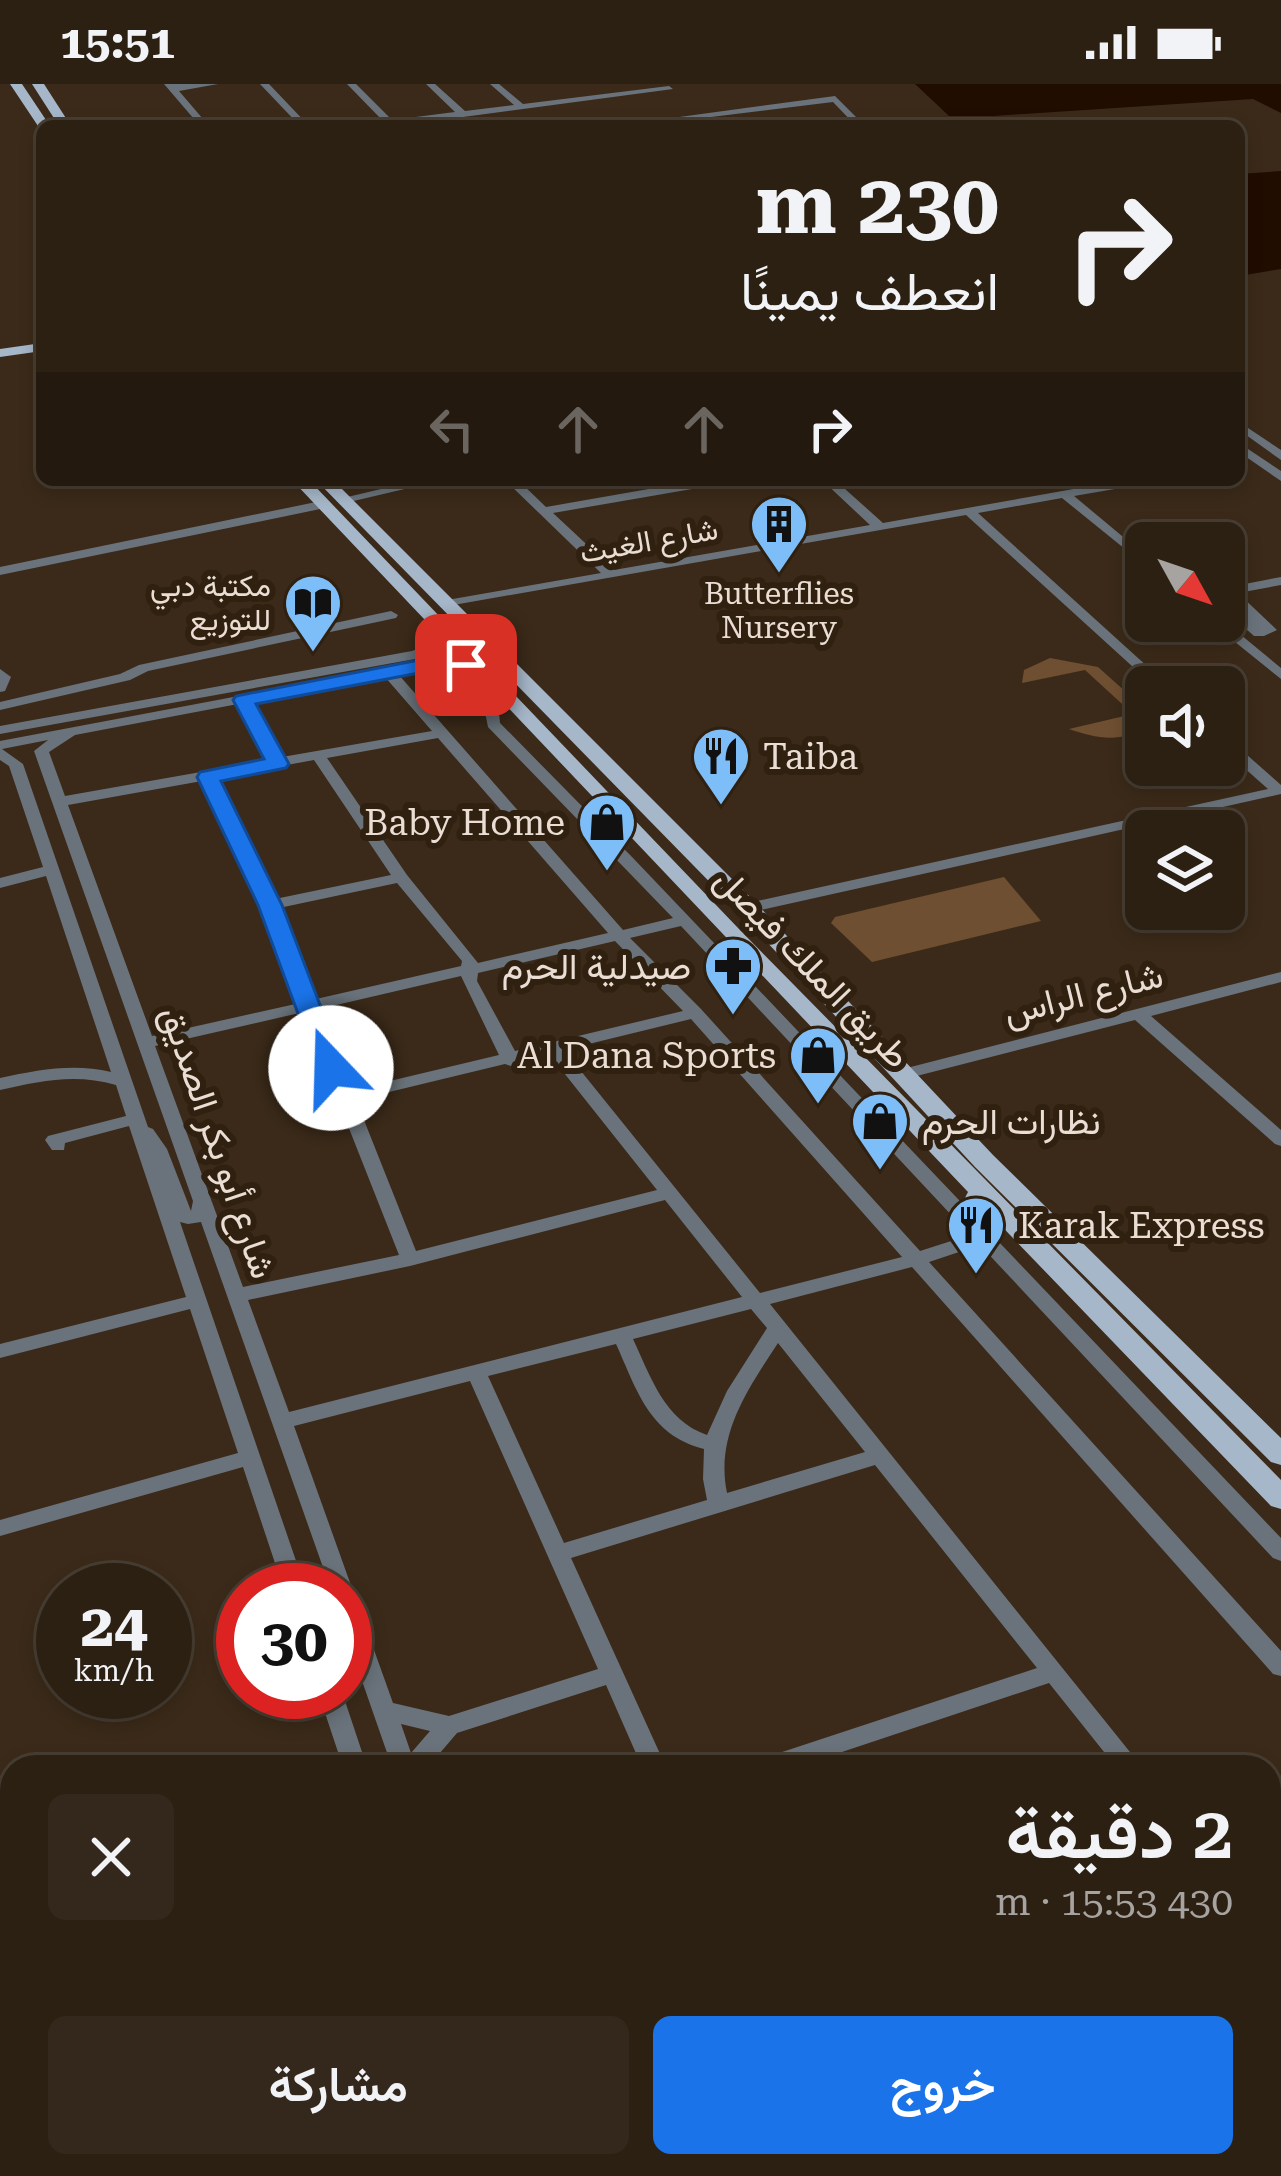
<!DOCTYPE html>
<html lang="ar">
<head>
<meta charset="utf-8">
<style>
	body { margin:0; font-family:"Roboto Serif",Vazirmatn,serif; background:#34281c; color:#f1f3f6; direction:rtl; height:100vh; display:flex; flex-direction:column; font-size:45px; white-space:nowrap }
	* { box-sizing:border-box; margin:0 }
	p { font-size:39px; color:#a6a3a0 }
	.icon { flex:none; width:66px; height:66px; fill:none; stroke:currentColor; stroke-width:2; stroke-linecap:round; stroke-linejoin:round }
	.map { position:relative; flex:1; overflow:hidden; direction:ltr }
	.panel { position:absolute; left:0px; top:1671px; width:1281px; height:423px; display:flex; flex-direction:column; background:#2c2013; border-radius:36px 36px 0 0; box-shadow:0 6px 18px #0003,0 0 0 3px #483e33; direction:rtl }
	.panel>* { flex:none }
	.guide { position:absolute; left:36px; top:36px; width:1209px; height:366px; border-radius:18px; box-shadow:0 6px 18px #0003,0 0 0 3px #483e33; direction:rtl; background:#2c2013; color:#f1f3f6; overflow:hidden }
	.needle { width:78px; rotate:130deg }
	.buttons { position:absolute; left:1125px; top:438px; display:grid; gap:24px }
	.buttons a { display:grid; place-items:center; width:120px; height:120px; border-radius:18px; background:#2c2013; box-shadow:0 6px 18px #0003,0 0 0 3px #483e33; font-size:60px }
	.speed { position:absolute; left:36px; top:1479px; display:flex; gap:24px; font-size:60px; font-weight:700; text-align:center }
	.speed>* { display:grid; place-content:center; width:156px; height:156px; border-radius:50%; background:#2c2013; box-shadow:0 6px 18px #0003,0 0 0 3px #483e33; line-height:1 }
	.speed small { font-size:30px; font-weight:400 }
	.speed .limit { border:18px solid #d22; background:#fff; color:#111 }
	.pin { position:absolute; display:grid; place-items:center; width:102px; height:102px; color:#fff; margin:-51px; border-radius:24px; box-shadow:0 6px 18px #0006 }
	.me { position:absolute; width:132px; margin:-66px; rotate:339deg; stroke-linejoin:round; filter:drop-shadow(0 0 9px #0008) }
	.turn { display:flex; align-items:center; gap:42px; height:252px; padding:0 48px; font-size:54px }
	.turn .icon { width:156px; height:156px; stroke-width:2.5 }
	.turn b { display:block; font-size:84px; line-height:102px }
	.lanes { display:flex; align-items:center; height:114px; padding:0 48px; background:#0003; justify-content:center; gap:60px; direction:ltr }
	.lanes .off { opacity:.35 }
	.round { display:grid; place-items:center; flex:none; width:126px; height:126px; border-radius:18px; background:#34281c }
	.head { display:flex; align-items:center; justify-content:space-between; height:204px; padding:0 48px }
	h1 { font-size:72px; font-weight:600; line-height:90px }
	.button { display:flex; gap:24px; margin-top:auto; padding:24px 48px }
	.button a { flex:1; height:138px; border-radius:18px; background:#1a73e8; color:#fff; font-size:48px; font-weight:600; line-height:138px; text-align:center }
	.button a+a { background:#34281c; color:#f1f3f6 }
	.status { display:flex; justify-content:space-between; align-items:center; height:84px; padding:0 60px; background:#2c2013; direction:ltr }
	.status svg { height:33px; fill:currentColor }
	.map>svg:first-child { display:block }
	.green { fill:#6f4f31 }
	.water { fill:#210c00 }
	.pier { fill:#3b2a19 }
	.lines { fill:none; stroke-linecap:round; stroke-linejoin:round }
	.minor { fill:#6a737b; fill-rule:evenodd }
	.major { fill:#a6b7c9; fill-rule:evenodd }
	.route { fill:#1a73e8; stroke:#114b97; stroke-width:3 }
	.labels { text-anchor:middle; stroke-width:12; stroke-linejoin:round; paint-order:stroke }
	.far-street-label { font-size:30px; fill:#eaded4; stroke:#302010 }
	.far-poi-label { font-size:30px; fill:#eaded4; stroke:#302010; text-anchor:end }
	.poi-label { font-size:36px; fill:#eaded4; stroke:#302010; text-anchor:start }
	.street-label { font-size:36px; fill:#eaded4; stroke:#302010 }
</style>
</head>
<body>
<div class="status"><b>15:51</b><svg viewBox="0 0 49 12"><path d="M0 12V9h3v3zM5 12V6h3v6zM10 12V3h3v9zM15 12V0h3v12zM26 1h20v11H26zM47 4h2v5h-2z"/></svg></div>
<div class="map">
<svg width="1281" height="2092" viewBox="0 0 1281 2092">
	<rect width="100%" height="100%" fill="#3b2a19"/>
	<g class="green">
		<path d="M1050 574 1098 583 1146 626V640C1124 661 1095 654 1069 645L1133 630 1085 586 1022 599 1024 586Z"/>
		<path d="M1004 793 1041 837 872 878 831 839 835 833Z"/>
	</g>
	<path class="water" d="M915 0H1281V185L1239 192V42H1004L993 32H949Z"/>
	<path class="pier" d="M1253 15 1281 29V87L1239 90V42H1004L993 32Z"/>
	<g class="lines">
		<g class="minor">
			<path d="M164 0H218L179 7 209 42H200Z"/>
			<path d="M260 0H269L309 42H300Z"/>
			<path d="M347 0H356L392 36 455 28 426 0H435L465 27 514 21 490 0H499L523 20 669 2 673 5 463 33 473 42H464L454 34 390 42H359L383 37Z"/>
			<path d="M835 12 865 42H856L833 18 638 42H613Z"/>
			<path d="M1239 338 1281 366V376L1239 346Z"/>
			<path d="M1239 359 1281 387V397L1239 368Z"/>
			<path d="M419 396H443L345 419 339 415Z"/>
			<path d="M505 396H518L546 423 700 396H727L721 400 553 429 614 486 870 441 822 396H835L883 439 1124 396H1150L1144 400 1074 412 1146 472V482L1062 414 978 429 1170 603H1155L966 431 442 523 440 520 447 516 601 489Z"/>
			<path d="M321 417 325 418V424L0 491V483Z"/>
			<path d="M1281 493V501L1238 509 1277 546 1264 552H1254L1227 528 1238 523 1224 510V504Z"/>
			<path d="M391 527 398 531 396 534 148 587 130 596 0 626V618L120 590 139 581Z"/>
			<path d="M1209 537H1224L1281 584V595Z"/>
			<path d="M447 548 454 552 441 566 415 575 0 650V642L412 567 431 560Z"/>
			<path d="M425 577 481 580V586L476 587 425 585 398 590 623 846 673 834 488 643 485 628 501 610 506 609 513 613 499 629 500 639 633 774 1281 1454V1477L1273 1474 980 1161 929 1178 1281 1567V1592L1273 1590 912 1183 770 1220 1142 1683H1116L1049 1599 797 1683H755L759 1676 767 1673 1037 1584 875 1381 571 1474 666 1683H642L606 1601 457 1649 428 1683H392L345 1548V1506H331L201 1138 188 1140 180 1138 306 1506H284L243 1383 0 1452V1436L238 1369 190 1225 0 1274V1260L186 1213 129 1042 65 1059 64 1066H52L45 1056 48 1052 126 1032 116 1001C76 989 39 997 0 1006V994C38 986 73 979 111 988L46 792 0 804V794L43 783 9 682 0 676V657ZM385 593 432 647 282 673 251 618ZM238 620 269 676 65 712 49 668 75 651ZM438 654 608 849 478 879 407 791 327 674ZM48 656 34 667 193 1117 191 1127 167 1065 153 1045 148 1043 23 680 2 665ZM314 676 391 791 275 815 216 694ZM202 697 262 821 300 919 152 952 68 721ZM397 799 462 877 461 882 316 915 279 824ZM681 842 970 1151 920 1167 701 925 630 854ZM615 857 683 927 515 967 477 897 478 889ZM461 892 499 971 352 1006 319 925ZM304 928 336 1011 334 1014 339 1019 399 1171 243 1203 155 962ZM691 935 902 1173 760 1209 564 966ZM549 970 657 1106 416 1167 356 1016 505 980 511 982 520 977ZM665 1116 742 1213 289 1328 248 1216 410 1182ZM751 1225 767 1244 727 1307 707 1351C664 1336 651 1293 633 1255ZM778 1259 865 1368 727 1409C715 1351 748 1305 778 1259ZM616 1260C637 1306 649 1351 704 1365L703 1395 707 1416 564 1459 488 1292ZM470 1297 598 1585 449 1632 393 1619 294 1342ZM401 1640 430 1647 411 1669Z"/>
			<path d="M0 585 11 593 5 607 0 608Z"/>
			<path d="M1224 654 1229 655 1281 701V710L748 829 740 824 748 819 1268 705 1224 666Z"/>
			<path d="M1281 888V898L1151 932 1281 1046V1062L1275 1060 1135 936 901 996 892 991 895 987Z"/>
			<path d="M318 1608H342L367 1683H343Z"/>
			<path d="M1281 1751V1773L1269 1777V1755Z"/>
			<path d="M1269 1843 1281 1850V1881L1269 1873Z"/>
			<path d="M12 1844V1868L0 1872V1848Z"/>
			<path d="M1281 1958V1984L1269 1989V1962Z"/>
			<path d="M12 1987V2013L0 2017V1991Z"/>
			<path d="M1269 2015 1281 2022V2057L1269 2050Z"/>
			<path d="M43 2082H71L73 2092H45Z"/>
			<path d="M196 2082H246L241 2092H191Z"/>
			<path d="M416 2082H445L450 2092H421Z"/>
			<path d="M478 2082H506L510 2092H482Z"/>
			<path d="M533 2082H582L578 2092H537Z"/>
			<path d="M821 2082H850L854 2092H826Z"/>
			<path d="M971 2082H1000L1004 2092H976Z"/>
		</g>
		<g class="major">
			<path d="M10 0H22L50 42 40 45Z"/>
			<path d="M32 0H44L71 42H59Z"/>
			<path d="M42 259V267L0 273V265Z"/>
			<path d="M292 396H309L739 845 1281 1396V1425L1271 1422 985 1125 974 1145H956L952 1139 968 1108Z"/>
			<path d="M316 396H333L756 819 993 1071 1281 1354V1381L1271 1378 975 1083 740 829Z"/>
		</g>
	</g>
	<path class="route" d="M424 575H466L477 581 466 587 424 588 256 620 289 680 286 684 221 697 282 821 344 984 331 992 318 984 258 821 197 693 200 688 264 675 233 616 236 612Z"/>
	<defs>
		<g id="building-pin" transform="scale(3)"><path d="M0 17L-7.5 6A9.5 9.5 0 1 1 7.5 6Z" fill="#7dbef9" stroke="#302010"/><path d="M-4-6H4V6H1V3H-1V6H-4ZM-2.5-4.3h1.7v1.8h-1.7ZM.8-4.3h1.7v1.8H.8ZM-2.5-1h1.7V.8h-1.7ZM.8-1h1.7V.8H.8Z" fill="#111"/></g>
		<g id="library-pin" transform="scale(3)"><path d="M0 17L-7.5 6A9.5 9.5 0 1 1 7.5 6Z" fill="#7dbef9" stroke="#302010"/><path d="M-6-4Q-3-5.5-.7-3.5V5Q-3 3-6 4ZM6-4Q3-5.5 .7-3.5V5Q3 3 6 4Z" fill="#111"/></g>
		<g id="restaurant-pin" transform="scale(3)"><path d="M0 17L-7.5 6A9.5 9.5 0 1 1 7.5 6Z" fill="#7dbef9" stroke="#302010"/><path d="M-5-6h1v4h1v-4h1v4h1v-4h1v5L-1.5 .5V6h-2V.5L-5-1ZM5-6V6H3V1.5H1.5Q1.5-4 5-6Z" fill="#111"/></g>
		<g id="shop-pin" transform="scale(3)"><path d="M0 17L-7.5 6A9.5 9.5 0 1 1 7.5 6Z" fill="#7dbef9" stroke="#302010"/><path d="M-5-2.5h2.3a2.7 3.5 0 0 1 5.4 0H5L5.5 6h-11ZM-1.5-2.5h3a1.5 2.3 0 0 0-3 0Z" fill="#111"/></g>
		<g id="pharmacy-pin" transform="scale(3)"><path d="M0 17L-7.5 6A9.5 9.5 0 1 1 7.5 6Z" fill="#7dbef9" stroke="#302010"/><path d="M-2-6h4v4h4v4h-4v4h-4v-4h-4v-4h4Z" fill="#111"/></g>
	</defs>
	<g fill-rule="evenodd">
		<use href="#building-pin" x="779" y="440"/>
		<use href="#library-pin" x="313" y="519"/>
		<use href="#restaurant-pin" x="721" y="672"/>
		<use href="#shop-pin" x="607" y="738"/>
		<use href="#pharmacy-pin" x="733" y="882"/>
		<use href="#shop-pin" x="818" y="971"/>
		<use href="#shop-pin" x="880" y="1037"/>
		<use href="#restaurant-pin" x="976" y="1141"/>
	</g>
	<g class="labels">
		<g class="far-street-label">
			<text transform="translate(649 457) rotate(-10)" y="10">شارع الغيث</text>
		</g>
		<g class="far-poi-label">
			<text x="271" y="512">مكتبة دبي<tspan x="271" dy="34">للتوزيع</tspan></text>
			<text x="779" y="520" text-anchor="middle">Butterflies<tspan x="779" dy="34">Nursery</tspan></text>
		</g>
		<g class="poi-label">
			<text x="763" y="685">Taiba</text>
			<text x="565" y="751" text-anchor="end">Baby Home</text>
			<text x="691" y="895" text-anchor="end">صيدلية الحرم</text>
			<text x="776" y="984" text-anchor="end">Al Dana Sports</text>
			<text x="922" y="1050">نظارات الحرم</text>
			<text x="1018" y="1154">Karak Express</text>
		</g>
		<g class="street-label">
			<text transform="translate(813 883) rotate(46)" y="13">طريق الملك فيصل</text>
			<text transform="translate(1083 909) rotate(-14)" y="13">شارع الراس</text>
			<text transform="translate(219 1058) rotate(71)" y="13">شارع أبو بكر الصديق</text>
		</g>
	</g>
</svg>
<div class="buttons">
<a><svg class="needle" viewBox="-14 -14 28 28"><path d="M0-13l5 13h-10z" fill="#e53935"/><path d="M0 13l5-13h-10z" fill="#a6a3a0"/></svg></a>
<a><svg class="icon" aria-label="sound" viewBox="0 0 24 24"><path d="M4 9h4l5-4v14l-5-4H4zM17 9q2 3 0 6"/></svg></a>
<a><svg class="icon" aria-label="layers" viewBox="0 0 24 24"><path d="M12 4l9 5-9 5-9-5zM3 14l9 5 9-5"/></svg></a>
</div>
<div class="speed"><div>24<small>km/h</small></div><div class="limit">30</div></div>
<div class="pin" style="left:466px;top:581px;background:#d93025"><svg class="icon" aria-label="arrive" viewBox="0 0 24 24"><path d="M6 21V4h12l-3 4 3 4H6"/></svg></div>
<svg class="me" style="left:331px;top:984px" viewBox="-20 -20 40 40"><circle r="19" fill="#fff"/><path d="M0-13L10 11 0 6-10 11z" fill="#1a73e8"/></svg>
<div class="guide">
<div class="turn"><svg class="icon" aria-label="right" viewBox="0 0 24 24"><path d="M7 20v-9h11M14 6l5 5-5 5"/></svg><div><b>230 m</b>انعطف يمينًا</div></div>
<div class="lanes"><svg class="icon off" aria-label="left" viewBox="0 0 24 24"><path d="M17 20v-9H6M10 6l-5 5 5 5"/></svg><svg class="icon off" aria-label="ahead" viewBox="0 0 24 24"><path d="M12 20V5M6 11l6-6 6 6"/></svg><svg class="icon off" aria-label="ahead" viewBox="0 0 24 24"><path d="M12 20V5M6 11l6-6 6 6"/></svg><svg class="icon" aria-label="right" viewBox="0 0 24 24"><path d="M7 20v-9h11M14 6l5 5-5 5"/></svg></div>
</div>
<section class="panel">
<div class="head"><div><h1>2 دقيقة</h1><p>430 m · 15:53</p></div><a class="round"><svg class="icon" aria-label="close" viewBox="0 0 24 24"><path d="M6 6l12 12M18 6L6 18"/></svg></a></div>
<div class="button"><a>خروج</a><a>مشاركة</a></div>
</section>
</div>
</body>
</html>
